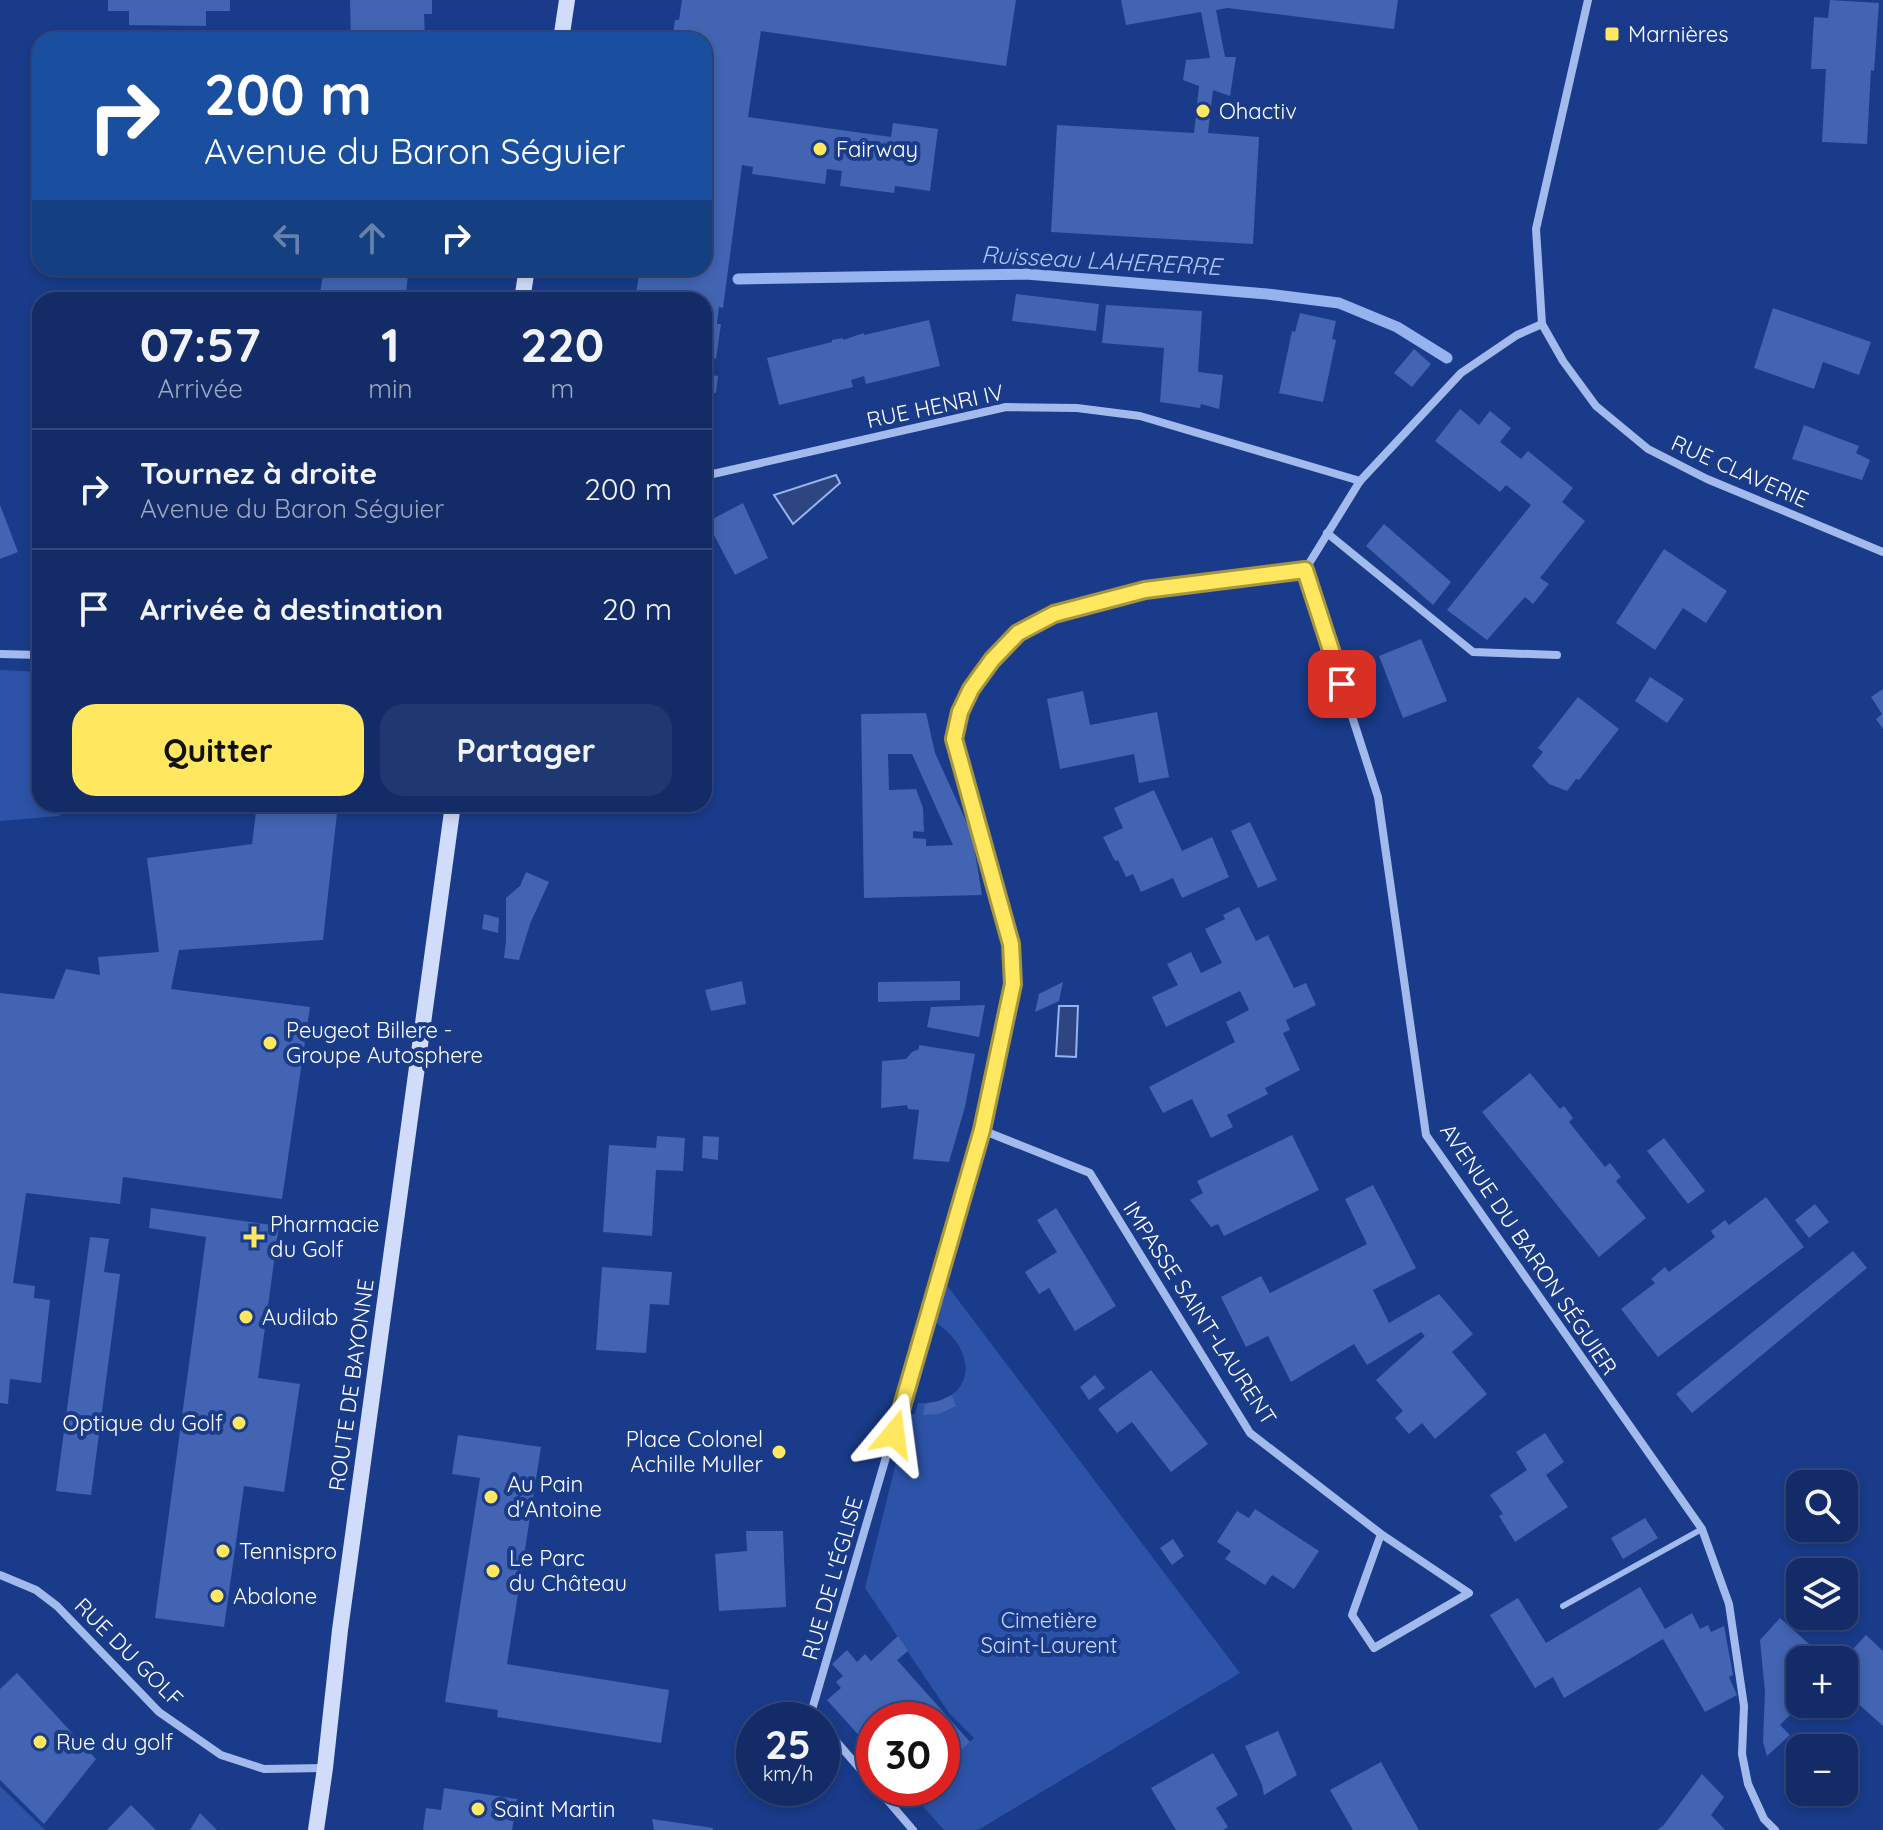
<!DOCTYPE html>
<html lang="fr">
<head>
<meta charset="utf-8">
<style>
	body { margin:0; font-family:Quicksand,sans-serif; background:#203871; color:#f1f3f6; height:100vh; display:flex; flex-direction:column; font-size:30px; white-space:nowrap }
	* { box-sizing:border-box; margin:0 }
	p { font-size:26px; color:#9da7c0 }
	.icon { flex:none; width:44px; height:44px; fill:none; stroke:currentColor; stroke-width:2; stroke-linecap:round; stroke-linejoin:round }
	.map { position:relative; flex:1; overflow:hidden }
	.sheet { position:absolute; left:32px; top:292px; width:680px; height:520px; display:flex; flex-direction:column; background:#132c68; border-radius:24px; box-shadow:0 4px 12px #0003,0 0 0 2px #32487c }
	.sheet>* { flex:none }
	.hud { position:absolute; left:32px; top:32px; width:680px; height:244px; border-radius:24px; box-shadow:0 4px 12px #0003,0 0 0 2px #32487c; background:#1a4fa0; color:#fff; overflow:hidden }
	.buttons { position:absolute; left:1786px; top:1470px; display:grid; gap:16px }
	.buttons a { display:grid; place-items:center; width:72px; height:72px; border-radius:16px; background:#132c68; box-shadow:0 4px 12px #0003,0 0 0 2px #32487c; font-size:40px }
	.speed { position:absolute; left:736px; top:1702px; display:flex; gap:16px; font-size:40px; font-weight:700; text-align:center }
	.speed>* { display:grid; place-content:center; width:104px; height:104px; border-radius:50%; background:#132c68; box-shadow:0 4px 12px #0003,0 0 0 2px #32487c; line-height:1 }
	.speed small { font-size:20px; font-weight:400 }
	.speed .limit { border:12px solid #d22; background:#fff; color:#111 }
	.pin { position:absolute; display:grid; place-items:center; width:68px; height:68px; color:#fff; margin:-34px; border-radius:16px; box-shadow:0 4px 12px #0006 }
	.me { position:absolute; width:88px; margin:-44px; rotate:16deg; stroke-linejoin:round; filter:drop-shadow(0 0 6px #0008) }
	.turn { display:flex; align-items:center; gap:28px; height:168px; padding:0 40px; font-size:36px }
	.turn .icon { width:104px; height:104px; stroke-width:2.5 }
	.turn b { display:block; font-size:56px; line-height:68px }
	.lanes { display:flex; align-items:center; height:76px; padding:0 40px; background:#0003; justify-content:center; gap:40px; direction:ltr }
	.lanes .off { opacity:.35 }
	.eta { display:flex; justify-content:space-evenly; align-items:center; height:136px; text-align:center }
	.eta b { font-size:48px; font-weight:700; line-height:56px }
	.button { display:flex; gap:16px; margin-top:auto; padding:16px 40px }
	.button a { flex:1; height:92px; border-radius:24px; background:#ffe75f; color:#111; font-size:32px; font-weight:700; line-height:92px; text-align:center }
	.button a+a { background:#203871; color:#f1f3f6 }
	ul { padding:0; list-style:none }
	li { display:flex; align-items:center; gap:24px; height:120px; padding:0 40px; border-top:2px solid #32487c }
	li div { flex:1 }
	li b { display:block; font-size:30px }
	li em { font-style:normal }
	.map>svg:first-child { display:block }
	.green { fill:#2c53a8 }
	.water { fill:#2d4681; stroke:#96b3f0; stroke-width:2 }
	.lines { fill:none; stroke-linecap:round; stroke-linejoin:round }
	.stream { stroke:#96b3f0; stroke-width:11 }
	.building { fill:#4264b2; fill-rule:evenodd }
	.service { stroke:#a3baed; stroke-width:6 }
	.minor { stroke:#a3baed; stroke-width:8 }
	.secondary { stroke:#d0dcf9; stroke-width:16 }
	.route-casing { stroke:#a6963e; stroke-width:20 }
	.route { stroke:#ffe75f; stroke-width:14 }
	.poi-dot { fill:#ffe75f; stroke:#193b8a; stroke-width:3 }
	.labels { text-anchor:middle; stroke-width:8; stroke-linejoin:round; paint-order:stroke }
	.poi-label { font-size:22px; fill:#fff; stroke:#193b8a; text-anchor:start }
	.street-label { font-size:22px; fill:#fff; stroke:#193b8a }
	.park-label { font-size:22px; fill:#c9d8fa; stroke:#193b8a }
	.water-label { font-size:24px; font-style:italic; fill:#afc5f5; stroke:#193b8a }
</style>
</head>
<body>
<div class="map">
<svg width="1883" height="1830" viewBox="0 0 1883 1830">
	<rect width="100%" height="100%" fill="#193b8a"/>
	<g class="green">
		<path d="M0 670 40 672V804H76L58 816 0 821Z"/>
		<path d="M946 1284 1240 1673 978 1830H944L912 1794 919 1788H942V1767L974 1738 949 1713 865 1588 908 1414H915L918 1403C977 1404 979 1350 936 1323Z"/>
		<path d="M0 1786 45 1830H0Z"/>
	</g>
	<g class="water">
		<path d="M836 475 840 483 793 524 774 495Z"/>
		<path d="M1059 1006H1078L1076 1057 1056 1056Z"/>
	</g>
	<g class="lines">
		<path class="stream" d="M738 279 1026 274 1267 294 1339 303 1397 327 1447 358"/>
	</g>
	<g class="building">
		<path d="M108 0H230V11H206V26L129 25V11H108Z"/>
		<path d="M350 0H432V14H424L425 40H351Z"/>
		<path d="M682 0H1016L1006 66 761 31 748 117 891 137 893 123 938 129 930 191 895 186 894 193 840 186 842 171 827 169 825 184 752 174 753 167 742 165 723 308 719 307 717 324H721L716 359 713 358 711 375 718 376 716 393 707 392 706 404H704V300H635L640 268H704V40H672L675 20H679Z"/>
		<path d="M1121 0H1398L1394 29 1228 8 1216 10 1225 57H1236L1230 96 1213 90 1208 133 1259 137 1253 244 1051 232 1057 125 1194 133 1199 86 1183 80 1186 60 1210 58 1201 12 1126 25Z"/>
		<path d="M1830 0 1879 3 1874 71 1871 70 1867 144 1822 142 1826 69H1811L1814 17 1828 18Z"/>
		<path d="M324 268H409L405 300H319Z"/>
		<path d="M1016 294 1099 304 1096 331 1012 321Z"/>
		<path d="M1106 305 1202 311 1198 372 1223 375 1219 409 1201 404 1200 408 1160 402 1164 348 1102 343Z"/>
		<path d="M1773 308 1871 342 1859 375 1823 362 1814 389 1754 368Z"/>
		<path d="M1300 313 1336 321 1332 339 1336 340 1323 402 1279 393 1292 331 1295 332Z"/>
		<path d="M929 320 940 366 866 384 864 376 851 380 853 387 779 405 767 358 832 342V340L843 338V340L864 333V335Z"/>
		<path d="M1414 349 1431 364 1412 387 1394 373Z"/>
		<path d="M1460 409 1479 425 1490 411 1511 428 1500 442 1521 459 1528 451 1573 488 1562 502 1585 521 1540 578 1549 584 1533 604 1525 597 1487 640 1447 610 1531 505 1506 485 1500 492 1435 441Z"/>
		<path d="M1804 425 1859 446 1856 453 1870 460 1862 480 1792 459Z"/>
		<path d="M743 503 768 558 735 575 707 522Z"/>
		<path d="M0 505 18 552 0 559Z"/>
		<path d="M1384 524 1451 582 1433 605 1366 546Z"/>
		<path d="M1664 549 1727 591 1706 623 1683 608 1655 650 1616 623Z"/>
		<path d="M1421 639 1447 701 1403 718 1379 656Z"/>
		<path d="M1650 677 1684 699 1667 723 1635 701Z"/>
		<path d="M1883 689V729L1876 719 1882 714 1871 697Z"/>
		<path d="M1083 691 1090 725 1157 712 1169 777 1139 783 1134 754 1060 769 1047 699Z"/>
		<path d="M1578 697 1619 729 1579 780 1576 779 1567 791 1549 784 1532 766 1543 752 1538 748Z"/>
		<path d="M926 713 935 753 972 834 982 895 864 898 861 714ZM888 754H912L953 845 926 846V839L913 838V831L924 832 923 808 916 789 889 790Z"/>
		<path d="M1154 790 1182 851 1212 837 1229 877 1182 898 1173 878 1141 892 1133 874 1126 877 1118 860 1115 861 1103 837 1123 828 1114 808Z"/>
		<path d="M257 804H338L323 940 179 950 171 989 310 1007 282 1199 123 1177 120 1204 26 1193 13 1283 35 1286 34 1298 50 1300 41 1383 10 1379 8 1404 0 1403V993L54 999 66 969 100 975 98 957 159 952 147 858 252 844Z"/>
		<path d="M1250 822 1277 880 1258 888 1231 831Z"/>
		<path d="M526 872 549 882 530 924 519 960 504 958 506 941V898L520 886Z"/>
		<path d="M1239 907 1256 941 1268 935 1294 988 1306 983 1316 1005 1286 1020 1290 1030 1283 1033 1300 1070 1265 1088 1268 1094 1227 1115 1233 1127 1211 1138 1192 1099 1163 1113 1149 1087 1235 1042 1226 1022 1249 1010 1240 991 1166 1027 1152 997 1178 985 1167 964 1191 952 1201 973 1222 963 1205 929 1225 919 1223 915Z"/>
		<path d="M484 914 499 918 498 933 482 929Z"/>
		<path d="M742 981 746 1004 711 1011 705 990Z"/>
		<path d="M960 981V1000L878 1002V982Z"/>
		<path d="M1063 982 1059 1001 1035 1012 1039 994Z"/>
		<path d="M985 1005 979 1037 927 1027 931 1007Z"/>
		<path d="M919 1045 975 1054 965 1107 949 1162 913 1159 919 1110 908 1109 907 1105 881 1108 882 1061 906 1059 912 1052 919 1049Z"/>
		<path d="M1530 1073 1560 1109 1564 1106 1573 1118 1569 1122 1605 1167 1610 1163 1621 1177 1616 1181 1646 1218 1599 1257 1482 1112Z"/>
		<path d="M1292 1135 1319 1190 1224 1236 1218 1224 1211 1227 1190 1200 1203 1193 1197 1181Z"/>
		<path d="M657 1136 685 1138 683 1171 656 1170 652 1236 603 1232 609 1145 656 1148Z"/>
		<path d="M703 1136 719 1137 718 1160 702 1158Z"/>
		<path d="M1664 1138 1705 1191 1688 1204 1647 1151Z"/>
		<path d="M1373 1185 1416 1268 1373 1290 1389 1323 1439 1294 1473 1334 1452 1352 1487 1394 1435 1439 1422 1423 1409 1434 1395 1418 1403 1411 1376 1380 1425 1336 1421 1332 1367 1365 1354 1344 1291 1382 1268 1336 1246 1347 1221 1297 1261 1276 1270 1293 1367 1244 1345 1199Z"/>
		<path d="M1766 1197 1804 1247 1658 1357 1621 1309 1655 1283 1651 1279 1665 1267 1669 1272 1715 1237 1711 1231 1725 1220 1729 1225Z"/>
		<path d="M1815 1204 1829 1222 1809 1238 1795 1220Z"/>
		<path d="M151 1208 279 1226 258 1378 300 1384 284 1492 244 1486 224 1627 155 1618 206 1237 149 1228Z"/>
		<path d="M1056 1208 1116 1306 1075 1331 1049 1288 1039 1294 1025 1272 1057 1252 1037 1220Z"/>
		<path d="M90 1237 109 1239 104 1272 120 1274 91 1495 56 1491Z"/>
		<path d="M1853 1251 1867 1268 1692 1413 1676 1394Z"/>
		<path d="M602 1267 672 1272 669 1305 650 1304 646 1353 596 1350Z"/>
		<path d="M1151 1370 1208 1444 1171 1472 1132 1422 1117 1433 1098 1409Z"/>
		<path d="M1095 1375 1105 1388 1089 1400 1080 1387Z"/>
		<path d="M952 1395 956 1406 939 1414 923 1415 925 1404 939 1401Z"/>
		<path d="M1545 1433 1564 1462 1546 1475 1568 1507 1515 1542 1499 1516 1503 1514 1490 1495 1527 1470 1516 1452Z"/>
		<path d="M458 1435 541 1447 507 1664 669 1690 661 1743 497 1717 498 1710 445 1702 480 1478 452 1474Z"/>
		<path d="M1255 1509 1319 1551 1294 1589 1272 1575 1265 1585 1225 1559 1231 1551 1217 1542 1237 1511 1249 1518Z"/>
		<path d="M1645 1518 1658 1538 1623 1559 1611 1538Z"/>
		<path d="M746 1531H783L786 1607 719 1611 715 1554 747 1551Z"/>
		<path d="M1173 1539 1184 1556 1172 1565 1160 1548Z"/>
		<path d="M1640 1587 1665 1629 1692 1613 1700 1629 1708 1625 1711 1632 1724 1626 1733 1675 1729 1677 1737 1695 1705 1712 1663 1639 1564 1698 1553 1677 1535 1688 1490 1615 1518 1598 1546 1643Z"/>
		<path d="M1780 1618 1827 1660H1800V1705L1780 1725 1790 1735 1767 1756 1763 1742 1765 1692 1760 1640Z"/>
		<path d="M1866 1635 1883 1651V1726L1844 1691V1659Z"/>
		<path d="M898 1636 908 1651 897 1660 970 1742 942 1767V1720H874V1752L827 1700 841 1688 836 1682 843 1676 832 1664 847 1650 857 1662 865 1654 871 1661Z"/>
		<path d="M17 1673 96 1759 44 1824 0 1780V1689Z"/>
		<path d="M1278 1731 1297 1775 1264 1795 1262 1785 1245 1746Z"/>
		<path d="M1213 1753 1238 1795 1216 1808 1228 1827 1223 1830H1176L1151 1788Z"/>
		<path d="M1381 1762 1393 1784 1419 1830H1353L1330 1790Z"/>
		<path d="M1702 1774 1724 1797 1711 1815 1725 1830H1657L1663 1826Z"/>
		<path d="M444 1788 517 1799 512 1830H423L426 1808 441 1810Z"/>
		<path d="M131 1805 156 1830H107Z"/>
		<path d="M200 1813 217 1830H190Z"/>
		<path d="M652 1819 713 1828V1830H654Z"/>
	</g>
	<g class="lines">
		<path class="service" d="M1563 1606 1702 1529"/>
		<g class="minor">
			<path d="M1588 0 1536 229 1542 324 1563 361 1596 406 1648 449 1707 479 1883 552"/>
			<path d="M1542 324 1517 335 1461 373 1360 481 1305 570 1378 797 1426 1135 1702 1529 1729 1604 1744 1706 1742 1754 1748 1784 1764 1819 1775 1830"/>
			<path d="M704 476 1006 407 1077 408 1140 416 1360 481"/>
			<path d="M1327 533 1473 652 1557 655"/>
			<path d="M0 654 40 655"/>
			<path d="M982 1130 1090 1173 1250 1433 1381 1534 1469 1593 1374 1648 1352 1615 1381 1534"/>
			<path d="M0 1575 36 1590 57 1606 159 1712 221 1755 264 1769 324 1768"/>
			<path d="M817 1720 811 1713 982 1130 1013 984 1011 944 954 739 960 712 971 689 992 660 1018 633 1054 614 1145 590 1305 570"/>
			<path d="M822 1725 874 1785"/>
			<path d="M877 1788 913 1830"/>
		</g>
		<g class="secondary">
			<path d="M561 40 567 0"/>
			<path d="M522 300 527 268"/>
			<path d="M316 1830 325 1768 340 1630 453 804"/>
		</g>
	</g>
	<g class="lines">
		<g class="route-casing">
			<path id="route" d="M894 1434 982 1130 1013 984 1011 944 954 739 960 712 971 689 992 660 1018 633 1054 614 1145 590 1305 570 1342 684"/>
		</g>
		<use href="#route" class="route"/>
	</g>
	<g class="poi-dot">
		<rect x="1604" y="26" width="16" height="16" rx="4"/>
		<circle cx="1203" cy="111" r="8"/>
		<circle cx="820" cy="149" r="8"/>
		<circle cx="270" cy="1043" r="8"/>
		<path d="M250 1225h8v8h8v8h-8v8h-8v-8h-8v-8h8z"/>
		<circle cx="246" cy="1317" r="8"/>
		<circle cx="239" cy="1423" r="8"/>
		<circle cx="779" cy="1452" r="8"/>
		<circle cx="491" cy="1497" r="8"/>
		<circle cx="223" cy="1551" r="8"/>
		<circle cx="493" cy="1571" r="8"/>
		<circle cx="217" cy="1596" r="8"/>
		<circle cx="40" cy="1742" r="8"/>
		<circle cx="478" cy="1809" r="8"/>
	</g>
	<g class="labels">
		<g class="poi-label">
			<text x="1628" y="42">Marnières</text>
			<text x="1219" y="119">Ohactiv</text>
			<text x="836" y="157">Fairway</text>
			<text x="286" y="1038">Peugeot Billere -<tspan x="286" dy="25">Groupe Autosphere</tspan></text>
			<text x="270" y="1232">Pharmacie<tspan x="270" dy="25">du Golf</tspan></text>
			<text x="262" y="1325">Audilab</text>
			<text x="223" y="1431" text-anchor="end">Optique du Golf</text>
			<text x="763" y="1447" text-anchor="end">Place Colonel<tspan x="763" dy="25">Achille Muller</tspan></text>
			<text x="507" y="1492">Au Pain<tspan x="507" dy="25">d'Antoine</tspan></text>
			<text x="239" y="1559">Tennispro</text>
			<text x="509" y="1566">Le Parc<tspan x="509" dy="25">du Château</tspan></text>
			<text x="233" y="1604">Abalone</text>
			<text x="56" y="1750">Rue du golf</text>
			<text x="494" y="1817">Saint Martin</text>
		</g>
		<g class="street-label">
			<text transform="translate(935 406) rotate(-12)" y="8">RUE HENRI IV</text>
			<text transform="translate(1740 471) rotate(24)" y="8">RUE CLAVERIE</text>
			<text transform="translate(1529 1249) rotate(56)" y="8">AVENUE DU BARON SÉGUIER</text>
			<text transform="translate(1200 1313) rotate(57)" y="8">IMPASSE SAINT-LAURENT</text>
			<text transform="translate(351 1385) rotate(-82)" y="8">ROUTE DE BAYONNE</text>
			<text transform="translate(832 1578) rotate(-74)" y="8">RUE DE L'ÉGLISE</text>
			<text transform="translate(129 1652) rotate(45)" y="8">RUE DU GOLF</text>
		</g>
		<g class="park-label">
			<text x="1049" y="1628">Cimetière<tspan x="1049" dy="25">Saint-Laurent</tspan></text>
		</g>
		<g class="water-label">
			<text transform="translate(1101 261) rotate(3)" y="8">Ruisseau LAHERERRE</text>
		</g>
	</g>
</svg>
<div class="buttons">
<a><svg class="icon" aria-label="search" viewBox="0 0 24 24"><circle cx="10" cy="10" r="6"/><path d="M15 15l6 6"/></svg></a>
<a><svg class="icon" aria-label="layers" viewBox="0 0 24 24"><path d="M12 4l9 5-9 5-9-5zM3 14l9 5 9-5"/></svg></a>
<a>+</a>
<a>−</a>
</div>
<div class="speed"><div>25<small>km/h</small></div><div class="limit">30</div></div>
<div class="pin" style="left:1342px;top:684px;background:#d93025"><svg class="icon" aria-label="arrive" viewBox="0 0 24 24"><path d="M6 21V4h12l-3 4 3 4H6"/></svg></div>
<svg class="me" style="left:894px;top:1434px" viewBox="-20 -20 40 40"><path d="M0-17L14 15 0 8-14 15z" fill="#ffe75f" stroke="#fff" stroke-width="4"/></svg>
<div class="hud">
<div class="turn"><svg class="icon" aria-label="right" viewBox="0 0 24 24"><path d="M7 20v-9h11M14 6l5 5-5 5"/></svg><div><b>200 m</b>Avenue du Baron Séguier</div></div>
<div class="lanes"><svg class="icon off" aria-label="left" viewBox="0 0 24 24"><path d="M17 20v-9H6M10 6l-5 5 5 5"/></svg><svg class="icon off" aria-label="ahead" viewBox="0 0 24 24"><path d="M12 20V5M6 11l6-6 6 6"/></svg><svg class="icon" aria-label="right" viewBox="0 0 24 24"><path d="M7 20v-9h11M14 6l5 5-5 5"/></svg></div>
</div>
<section class="sheet">
<div class="eta">
<div><b>07:57</b><p>Arrivée</p></div>
<div><b>1</b><p>min</p></div>
<div><b>220</b><p>m</p></div>
</div>
<ul>
<li><svg class="icon" aria-label="right" viewBox="0 0 24 24"><path d="M7 20v-9h11M14 6l5 5-5 5"/></svg><div><b>Tournez à droite</b><p>Avenue du Baron Séguier</p></div><em>200 m</em></li>
<li><svg class="icon" aria-label="arrive" viewBox="0 0 24 24"><path d="M6 21V4h12l-3 4 3 4H6"/></svg><div><b>Arrivée à destination</b></div><em>20 m</em></li>
</ul>
<div class="button"><a>Quitter</a><a>Partager</a></div>
</section>
</div>
</body>
</html>
